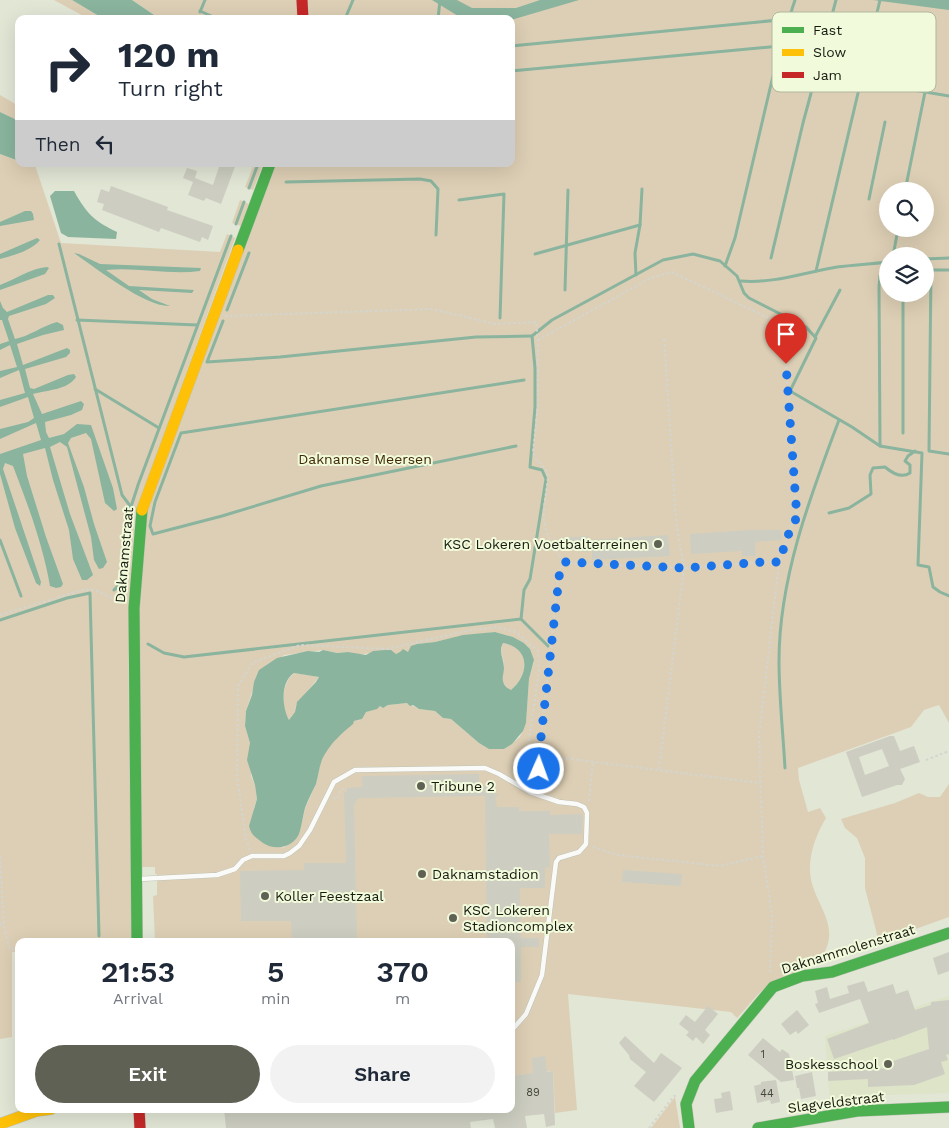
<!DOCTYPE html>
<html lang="en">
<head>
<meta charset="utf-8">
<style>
	body { margin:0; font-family:"Work Sans",sans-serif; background:#f2f2f3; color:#1f2937; height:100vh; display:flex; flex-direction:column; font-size:19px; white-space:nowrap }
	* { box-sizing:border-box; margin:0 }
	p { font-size:16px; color:#747a83 }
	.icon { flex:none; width:28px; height:28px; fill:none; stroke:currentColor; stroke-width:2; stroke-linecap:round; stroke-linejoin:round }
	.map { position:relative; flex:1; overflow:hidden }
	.details { position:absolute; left:15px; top:938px; width:500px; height:175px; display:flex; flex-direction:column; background:#fff; border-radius:10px; box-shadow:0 5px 20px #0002 }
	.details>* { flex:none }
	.banner { position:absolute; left:15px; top:15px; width:500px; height:152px; border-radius:10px; box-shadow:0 5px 20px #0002; background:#fff; color:#1f2937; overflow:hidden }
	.fabs { position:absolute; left:879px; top:182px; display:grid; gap:10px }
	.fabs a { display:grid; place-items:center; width:55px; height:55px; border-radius:50%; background:#fff; box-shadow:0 5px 20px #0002; font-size:25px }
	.pin { position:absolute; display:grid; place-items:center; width:42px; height:42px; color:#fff; margin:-51px -21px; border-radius:50% 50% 50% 0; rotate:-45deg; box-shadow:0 0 5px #0007 }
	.pin .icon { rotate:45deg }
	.me { position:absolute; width:55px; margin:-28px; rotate:2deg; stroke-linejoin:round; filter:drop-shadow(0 0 4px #0008) }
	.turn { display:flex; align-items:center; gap:18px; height:105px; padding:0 20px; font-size:22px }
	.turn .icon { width:65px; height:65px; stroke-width:2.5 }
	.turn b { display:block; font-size:35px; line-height:42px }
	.then { display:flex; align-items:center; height:48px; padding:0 20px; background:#0003; gap:10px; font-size:19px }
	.eta { display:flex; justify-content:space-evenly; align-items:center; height:85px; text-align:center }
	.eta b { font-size:30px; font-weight:600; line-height:35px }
	.button { display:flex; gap:10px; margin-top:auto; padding:10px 20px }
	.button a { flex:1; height:58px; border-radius:30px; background:#5e6154; color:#fff; font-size:20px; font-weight:600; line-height:58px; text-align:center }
	.button a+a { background:#f2f2f3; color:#1f2937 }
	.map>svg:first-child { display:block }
	.built { fill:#dde4c8 }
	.green { fill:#ddcfb5; fill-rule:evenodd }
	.water { fill:#8ab49e; fill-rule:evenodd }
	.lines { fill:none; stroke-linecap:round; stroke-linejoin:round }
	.stream { stroke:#8ab49e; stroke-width:3 }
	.building { fill:#cdcec1; fill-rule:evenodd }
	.lane-casing { stroke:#bfc3b5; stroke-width:5.5 }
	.fast-casing { stroke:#bfc3b5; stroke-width:12 }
	.slow-casing { stroke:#bfc3b5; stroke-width:12 }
	.jam-casing { stroke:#bfc3b5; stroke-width:12 }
	.path { stroke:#d3d5d0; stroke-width:2; stroke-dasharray:2.5 2.5; stroke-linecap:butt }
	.lane { stroke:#fafbf9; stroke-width:4.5 }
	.fast { stroke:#4caf50; stroke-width:11 }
	.slow { stroke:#ffc107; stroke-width:11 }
	.jam { stroke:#c62828; stroke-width:11 }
	.route { stroke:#1a73e8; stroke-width:9; stroke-dasharray:0 16.2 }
	.poi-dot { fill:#5e6154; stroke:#f1fadb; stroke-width:2 }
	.labels { text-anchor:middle; stroke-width:4; stroke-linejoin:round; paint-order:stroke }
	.number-label { font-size:11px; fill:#44473c }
	.park-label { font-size:14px; fill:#402905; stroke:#f1fadb }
	.poi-label { font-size:14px; fill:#171a0f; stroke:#f1fadb; text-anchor:start }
	.street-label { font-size:14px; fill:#171a0f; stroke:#f1fadb }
	.key { fill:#f1fadb; stroke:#b0b79e; stroke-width:1 }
	.key-label { font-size:14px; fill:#171a0f }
</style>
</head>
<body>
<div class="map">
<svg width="949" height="1128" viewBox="0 0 949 1128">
	<rect width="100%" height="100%" fill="#e1e6d5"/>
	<path class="built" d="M949 996V1093L860 1096 830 1101 825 1036Z"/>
	<g class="green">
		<path d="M54 0H72L104 19H89Z"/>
		<path d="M132 0H298L299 19H160Z"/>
		<path d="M308 0H949V723L939 705 924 710 911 727 798 768 799 780 808 812 820 808 826 818C814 838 805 864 813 887 820 908 836 926 826 949 816 971 788 973 769 985 757 993 747 1008 737 1018L731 1012 568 994 577 1110 555 1113 553 1071 511 1076V941H155L153 896 157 895V874H155V867H141L139 606 146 520 149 503 275 164H511V19H309ZM888 191H925V229H888ZM888 256H925V294H888ZM495 632 513 637 524 643 530 649 534 662 529 679 526 723 520 737 504 749H490L479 743 451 719 443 718 435 711 419 709 407 703 388 705 383 708 380 706 366 712 360 720 354 721 337 736 325 753 320 763 317 781 305 809 300 831 294 840 283 848 254 808 257 799 255 785 251 776 250 743 245 726 246 711 257 677 284 655 323 650 337 653 348 652 358 655 389 650 396 654 400 653 402 650 408 652 414 645 417 644 435 642 456 637Z"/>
		<path d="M0 95 19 106V121L0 112Z"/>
		<path d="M0 154 19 161V164L35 165 61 243 220 252 227 234 235 238 135 514 130 589 128 657 132 941H19V952H12V1037L0 1039Z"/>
		<path d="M254 164H263L253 190 245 187Z"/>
		<path d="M240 200 249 204 241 226 232 223Z"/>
		<path d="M503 643C530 648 530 673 511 690 507 688 504 686 503 681 501 675 505 670 504 664 503 656 499 651 503 643Z"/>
		<path d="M295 673 319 677 296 705 295 712 289 720C281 709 281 681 295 673Z"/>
		<path d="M949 784V917L879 942 865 888V858L857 838 845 828 841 819 895 803 919 793 928 797H940Z"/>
		<path d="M675 1097 680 1128H651Z"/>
	</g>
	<g class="water">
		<path d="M72 0H132L160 19H104Z"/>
		<path d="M432 0H457L472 8H516L540 0H579L511 20 463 19Z"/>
		<path d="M873 0H949V10Z"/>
		<path d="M0 112 19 121V161L0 154Z"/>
		<path d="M55 191H74C87 214 94 221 117 232L116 239 68 237 61 233 50 196Z"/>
		<path d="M25 211H31L33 214 34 220 0 226V222Z"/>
		<path d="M37 238 40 240C31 251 14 255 0 259V254Z"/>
		<path d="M74 253 79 254 100 264 201 268 200 271C169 275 137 267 106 270L129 286 194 290 192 293 139 290 152 299 170 306C145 307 96 268 74 253Z"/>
		<path d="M47 267 49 268 45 274 0 290V285C16 279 29 269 47 267Z"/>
		<path d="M48 295H53L55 298 46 304 9 316 8 319 15 339C30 336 42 326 57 322L63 325 64 330 43 335 17 344 23 365 67 348 70 350V353L66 357 25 369 30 388 34 389 68 375 74 374 76 377C68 390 47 390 33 394L42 414 81 401 84 404 82 410 71 415 45 422 46 432 49 438 64 434 77 424 91 425 113 488 117 509 114 511 105 503 91 439 86 433 71 438 68 443 84 487 94 524 107 562 103 568 99 569 94 560 91 537 67 447 60 442 50 447 70 514 93 575 87 580H82L73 559 69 530 53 480 45 448 23 454 27 476 46 537 63 584 61 587 56 588 50 586C43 545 28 505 13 466L5 463 3 469 41 582 40 586 36 583 15 528 0 474V454L41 440 36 423 0 439V429L28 422 34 418 28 397 0 407V400L25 393 19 370 0 378V371L17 367 10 345 0 350V344L9 341 2 320H0V301L3 308 7 312Z"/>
		<path d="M495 632 513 637 524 643 530 649 534 660 529 679 526 723 523 731 512 744 504 749H489L479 743 451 719 443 718 435 711 419 709 413 705 410 706 407 703 388 705 383 708 380 706 377 709 366 712 362 719 354 721 353 724C342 733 332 742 325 754 319 763 319 774 316 784 312 792 308 800 305 808 303 816 302 823 300 831 295 848 275 851 263 843 256 838 251 835 249 826L257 799 255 785 247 760 250 743 245 726 246 711 252 695 254 682 259 670 277 658 308 651 319 652 323 650 337 653 348 652 366 655 373 651 385 650H391L396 654 400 652 403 649 408 652 411 646 417 644 435 642 463 635ZM503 643C530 648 530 674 511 690 507 688 504 686 503 681 502 677 504 672 504 668 504 659 498 652 503 643ZM294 673 319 677 316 682 297 702 295 712 289 720C282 708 280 682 294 673Z"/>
	</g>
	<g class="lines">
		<g class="stream">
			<path d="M200 11 218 19"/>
			<path d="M200 12 205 0"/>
			<path d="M345 19 353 0"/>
			<path d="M438 19 440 0"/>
			<path d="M511 46 789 19"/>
			<path d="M511 71 780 46"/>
			<path d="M861 81 949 96"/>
			<path d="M286 182 420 179 431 181 438 189 436 235"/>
			<path d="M249 188 258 164"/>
			<path d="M905 191 925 92"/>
			<path d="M869 199 885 122"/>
			<path d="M459 200 504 194 500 318"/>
			<path d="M236 224 244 202"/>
			<path d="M59 244 122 495 131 507"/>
			<path d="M535 254 640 225"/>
			<path d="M893 256 898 229"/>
			<path d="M771 258 803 123 836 0"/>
			<path d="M925 259 949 258"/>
			<path d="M725 266 735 238 780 46 795 0"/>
			<path d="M925 270H949"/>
			<path d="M931 270 929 451 949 454"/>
			<path d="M816 271 880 0"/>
			<path d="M636 275 635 253 640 225 642 189"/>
			<path d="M741 281C772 284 806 272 837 267 854 265 871 264 888 262"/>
			<path d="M565 290 568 190"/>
			<path d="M227 310 249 253"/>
			<path d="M77 320 197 325"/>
			<path d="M223 321 207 362 280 357 476 337 532 336"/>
			<path d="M815 337 840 290"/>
			<path d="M95 389 159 428"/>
			<path d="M903 433V294"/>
			<path d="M516 446 321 486 222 516 153 534 150 526 155 502 181 433 524 380"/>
			<path d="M880 446 879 287 880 275 888 273"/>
			<path d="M829 513 849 508 871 494 870 475 873 468 885 467C892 473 901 479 910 473V465L905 461 908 456 915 451"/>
			<path d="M0 540 21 596"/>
			<path d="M114 590C132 577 128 529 131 507 133 500 136 492 138 485L231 236"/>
			<path d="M0 620 67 598 90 593 99 936"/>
			<path d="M148 644 164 653 184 657 521 619"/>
			<path d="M548 646 521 619 524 590 530 579 536 542 546 479 542 470 530 467 535 407V368L532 336 552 320 663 260 693 254 720 261 737 276 744 293 749 298 806 327 816 338 790 391 852 427 880 446 922 453 918 565 929 567 933 587 940 592 949 596"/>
			<path d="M785 768C783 732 779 697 779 661 779 578 810 497 839 420"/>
		</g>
	</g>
	<g class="building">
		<path d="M220 164H236L221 204 206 198 204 201 188 195 193 182 183 178 187 168 197 171 195 178 213 185Z"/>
		<path d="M111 186 168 207 167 210 213 226 208 240 202 237 200 242 161 228 159 232 102 210 104 204 97 202 101 189 109 192Z"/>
		<path d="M750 530H781L782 540 755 542 756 556H742V551L691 554 690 534Z"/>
		<path d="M668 535 670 556 592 560V551L581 552 580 547 560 548 559 538 588 536V540Z"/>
		<path d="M890 736H894L900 751 914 746 920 762 900 769 905 779 902 785H897L862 797 846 752ZM882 749 889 766 865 775 859 757Z"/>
		<path d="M479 774V784L485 786V784L499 796H495L497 807H519V811H550V815L581 814 583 816 582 834H549L550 867 545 868V888H520L521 938H539V947H521V982H511V941H487L485 796 363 798H359L356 801 354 805 357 941H292L291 921H241L240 871 304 870V863H346L344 793 347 791V788L362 787V776Z"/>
		<path d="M623 870 682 874 681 886 622 882Z"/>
		<path d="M949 952V971L938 975 933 958Z"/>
		<path d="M864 981 868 992 893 984 896 994 908 990 915 1010 931 1005V1002L949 1000V1054L946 1055 948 1060 941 1062 945 1074 914 1085 868 1087V1079L828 1081V1072L887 1068V1063L929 1049 927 1027 893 1040V1039L834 1059 827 1039 869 1023 860 999 819 1013 815 1004 818 1003 815 991 827 987 830 999 849 993 847 986Z"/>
		<path d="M708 1006 718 1014 705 1030 710 1035 703 1044 696 1037 693 1041 686 1035 689 1032 679 1024 686 1015 695 1022Z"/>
		<path d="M797 1010 809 1025 798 1034 796 1031 790 1035 781 1024Z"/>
		<path d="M625 1036 654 1063 661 1053 682 1068 654 1102 634 1086 646 1072 630 1059 629 1055 619 1043Z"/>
		<path d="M763 1038 780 1052 782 1049 789 1054 794 1080 781 1082 748 1055Z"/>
		<path d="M545 1056 547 1072 553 1071 555 1125 546 1127 544 1114 525 1116 527 1128H495L493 1119 470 1122 471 1128H226L224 1109H511V1076L533 1073 532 1058Z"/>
		<path d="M812 1072 816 1096 801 1099 799 1088H797L795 1076Z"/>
		<path d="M776 1080 780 1102 771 1104 770 1100 757 1103 754 1086 761 1084V1082Z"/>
		<path d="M730 1091 733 1110 716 1113 714 1099 722 1098 721 1093Z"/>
	</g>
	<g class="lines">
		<g class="lane-casing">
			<path id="lane" d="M139 879 217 875 235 869 243 860 252 856H284L290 853 299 846 310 830 334 782 355 770 485 768 499 774 530 792 559 802 577 804 584 807 587 813 586 844 579 852 559 858 556 862 542 975 526 1014 511 1031"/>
		</g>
		<g class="fast-casing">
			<g id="fast">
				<path d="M238 250 270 164"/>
				<path d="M137 941 134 608 142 510"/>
				<path d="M689 1128 686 1104 695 1081 773 987 802 976 832 972 949 933"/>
				<path d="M758 1128 857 1111 949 1107"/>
			</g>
		</g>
		<g class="slow-casing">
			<g id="slow">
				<path d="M142 510 238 250"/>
				<path d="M0 1124 36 1111 51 1109"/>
			</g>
		</g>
		<g class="jam-casing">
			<g id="jam">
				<path d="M302 0 303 19"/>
				<path d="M139 1109 140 1128"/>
			</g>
		</g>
		<g class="path">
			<path d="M225 316 432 309 495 324 536 322 538 340V405L533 452 536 459 548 472C548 484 545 496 544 508 542 530 552 545 565 563"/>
			<path d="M538 340 651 278 672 272 783 325 797 518 792 524 779 562 759 737 763 856 772 915 770 975"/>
			<path d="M565 563 684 568 763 562H779"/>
			<path d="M0 615 86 589 97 591 123 603"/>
			<path d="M926 760 949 751"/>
			<path d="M659 769 684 568 676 522 664 337"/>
			<path d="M541 787 539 755 559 569 565 563"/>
			<path d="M333 798 337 799 341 789H347"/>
			<path d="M589 801 593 761"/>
			<path d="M593 847 617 855 720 866 763 856"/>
			<path d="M250 850 246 839 237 777 238 686 252 663 300 645 387 649 471 630 497 627 516 632 538 651 539 671 528 746 532 753 539 755 760 783"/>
			<path d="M0 856 4 927"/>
			<path d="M0 923 4 927 9 947 19 953"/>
			<path d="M649 1128 674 1096H677"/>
		</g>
		<use href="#lane" class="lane"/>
		<use href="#fast" class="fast"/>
		<use href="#slow" class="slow"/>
		<use href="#jam" class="jam"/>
	</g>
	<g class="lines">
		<path class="route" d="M539 769V755L560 569 565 562 684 568 763 562H779L792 524 797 518 786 364"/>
	</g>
	<g class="poi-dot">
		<circle cx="658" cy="544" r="5"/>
		<circle cx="421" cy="786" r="5"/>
		<circle cx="422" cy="874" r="5"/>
		<circle cx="265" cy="896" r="5"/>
		<circle cx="453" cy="918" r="5"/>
		<circle cx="888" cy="1064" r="5"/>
	</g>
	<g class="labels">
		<g class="number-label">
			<text x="763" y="1058">1</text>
			<text x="533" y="1096">89</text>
			<text x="767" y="1097">44</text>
		</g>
		<g class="park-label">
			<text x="365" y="464">Daknamse Meersen</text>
		</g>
		<g class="poi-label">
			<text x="648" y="549" text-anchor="end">KSC Lokeren Voetbalterreinen</text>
			<text x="431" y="791">Tribune 2</text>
			<text x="432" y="879">Daknamstadion</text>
			<text x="275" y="901">Koller Feestzaal</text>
			<text x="463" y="915">KSC Lokeren<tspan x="463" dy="16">Stadioncomplex</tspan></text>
			<text x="878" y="1069" text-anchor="end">Boskesschool</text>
		</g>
		<g class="street-label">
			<text transform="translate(124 555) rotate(-85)" y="5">Daknamstraat</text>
			<text transform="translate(848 949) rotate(-17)" y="5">Daknammolenstraat</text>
			<text transform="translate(836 1102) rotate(-7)" y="5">Slagveldstraat</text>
		</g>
	</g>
	<rect x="772" y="12" width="164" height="80" rx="8" class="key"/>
	<rect x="782" y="27" width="22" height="6" fill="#4caf50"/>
	<rect x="782" y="49" width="22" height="7" fill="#ffc107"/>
	<rect x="782" y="72" width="22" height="6" fill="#c62828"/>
	<g class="key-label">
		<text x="813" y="35">Fast</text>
		<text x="813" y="57">Slow</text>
		<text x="813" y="80">Jam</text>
	</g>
</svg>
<div class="fabs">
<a><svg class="icon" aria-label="search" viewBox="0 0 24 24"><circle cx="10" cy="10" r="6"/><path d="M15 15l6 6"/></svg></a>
<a><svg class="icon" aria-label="layers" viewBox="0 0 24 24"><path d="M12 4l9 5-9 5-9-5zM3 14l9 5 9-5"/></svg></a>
</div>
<div class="pin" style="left:786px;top:364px;background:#d93025"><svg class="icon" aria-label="arrive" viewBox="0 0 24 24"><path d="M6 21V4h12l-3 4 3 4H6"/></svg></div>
<svg class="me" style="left:539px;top:769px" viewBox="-20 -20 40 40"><circle r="17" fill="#1a73e8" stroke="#fff" stroke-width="3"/><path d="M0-11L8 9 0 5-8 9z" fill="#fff"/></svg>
<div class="banner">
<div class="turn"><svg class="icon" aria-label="right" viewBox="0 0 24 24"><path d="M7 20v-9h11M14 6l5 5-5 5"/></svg><div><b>120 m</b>Turn right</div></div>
<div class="then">Then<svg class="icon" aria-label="left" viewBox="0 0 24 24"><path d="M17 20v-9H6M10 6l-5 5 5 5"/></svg></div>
</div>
<section class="details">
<div class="eta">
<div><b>21:53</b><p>Arrival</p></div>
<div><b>5</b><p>min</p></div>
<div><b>370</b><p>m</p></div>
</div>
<div class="button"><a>Exit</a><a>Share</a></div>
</section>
</div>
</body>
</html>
